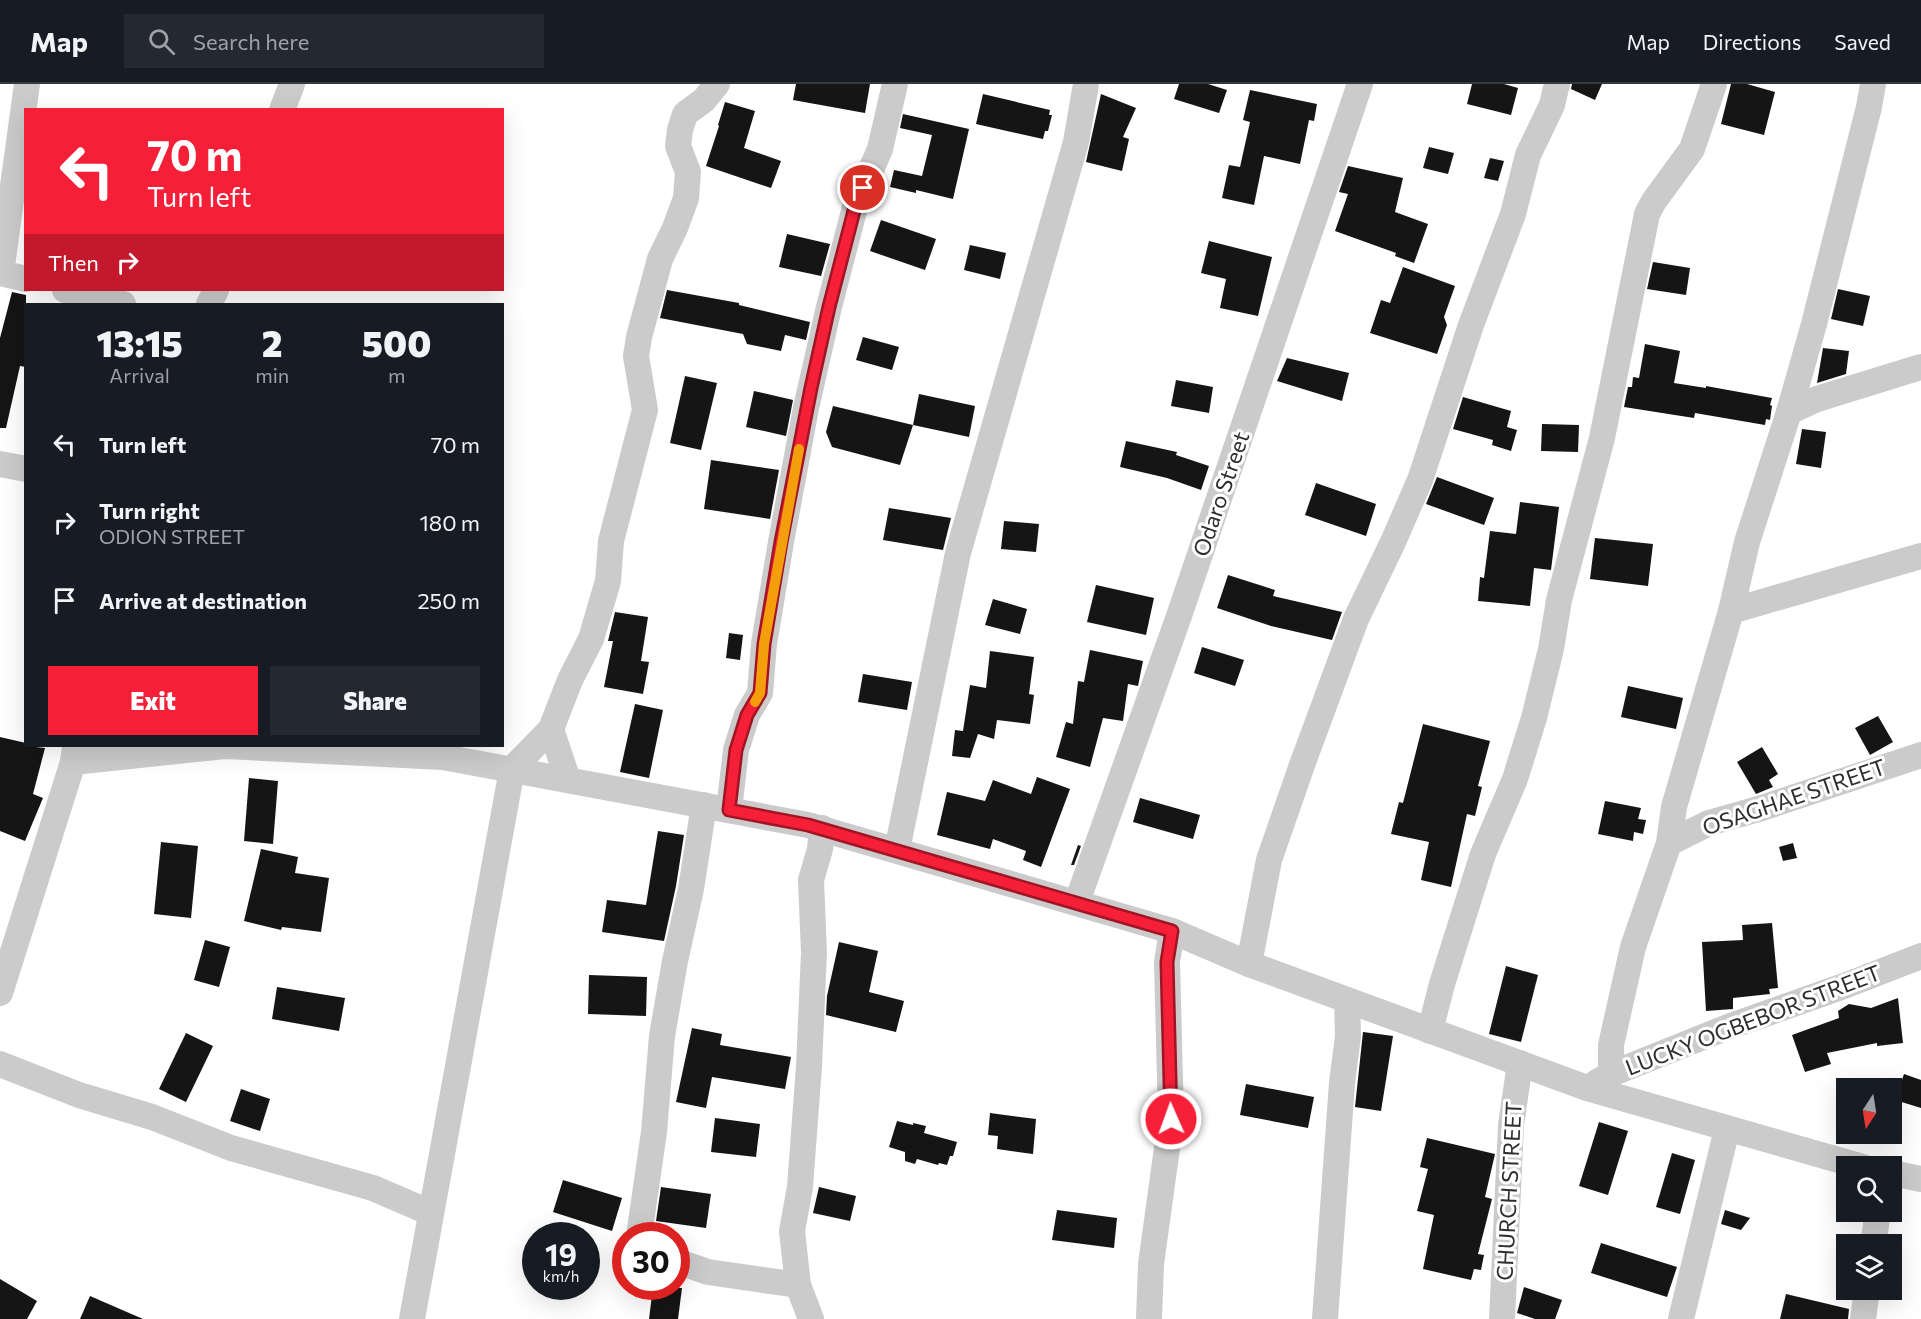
<!DOCTYPE html>
<html lang="en">
<head>
<meta charset="utf-8">
<style>
	body { margin:0; font-family:Commissioner,sans-serif; background:#242831; color:#f1f3f6; height:100vh; display:flex; flex-direction:column; font-size:22px; white-space:nowrap }
	* { box-sizing:border-box; margin:0 }
	p { font-size:20px; color:#9ea1a6 }
	.icon { flex:none; width:33px; height:33px; fill:none; stroke:currentColor; stroke-width:2; stroke-linecap:round; stroke-linejoin:round }
	.map { position:relative; flex:1; overflow:hidden }
	.panel { position:absolute; left:24px; top:219px; width:480px; height:444px; display:flex; flex-direction:column; background:#171b24; border-radius:0px; box-shadow:0 6px 24px #0002 }
	.panel>* { flex:none }
	.top-card { position:absolute; left:24px; top:24px; width:480px; height:183px; border-radius:0px; box-shadow:0 6px 24px #0002; background:#f61f38; color:#fff; overflow:hidden }
	.needle { width:39px; rotate:192deg }
	.controls { position:absolute; left:1836px; top:994px; display:grid; gap:12px }
	.controls a { display:grid; place-items:center; width:66px; height:66px; border-radius:0px; background:#171b24; box-shadow:0 6px 24px #0002; font-size:30px }
	.speed { position:absolute; left:522px; top:1138px; display:flex; gap:12px; font-size:30px; font-weight:700; text-align:center }
	.speed>* { display:grid; place-content:center; width:78px; height:78px; border-radius:50%; background:#171b24; box-shadow:0 6px 24px #0002; line-height:1 }
	.speed small { font-size:15px; font-weight:400 }
	.speed .limit { border:9px solid #d22; background:#fff; color:#111 }
	.pin { position:absolute; display:grid; place-items:center; width:51px; height:51px; color:#fff; margin:-26px; border:3px solid #fff; border-radius:50%; box-shadow:0 2px 6px #0007 }
	.me { position:absolute; width:66px; margin:-33px; rotate:358deg; stroke-linejoin:round; filter:drop-shadow(0 0 4px #0008) }
	.turn { display:flex; align-items:center; gap:21px; height:126px; padding:0 24px; font-size:27px }
	.turn .icon { width:78px; height:78px; stroke-width:2.5 }
	.turn b { display:block; font-size:42px; line-height:51px }
	.then { display:flex; align-items:center; height:57px; padding:0 24px; background:#0003; gap:12px; font-size:22px }
	.eta { display:flex; justify-content:space-evenly; align-items:center; height:102px; text-align:center }
	.eta b { font-size:36px; font-weight:800; line-height:42px }
	.button { display:flex; gap:12px; margin-top:auto; padding:12px 24px }
	.button a { flex:1; height:69px; border-radius:0px; background:#f61f38; color:#fff; font-size:24px; font-weight:800; line-height:69px; text-align:center }
	.button a+a { background:#242831; color:#f1f3f6 }
	ul { padding:0; list-style:none }
	li { display:flex; align-items:center; gap:18px; height:78px; padding:0 24px }
	li div { flex:1 }
	li b { display:block; font-size:22px }
	li em { font-style:normal }
	header { display:flex; align-items:center; gap:36px; box-sizing:border-box; height:84px; padding:0 30px; background:#171b24; border-bottom:2px solid #363941 }
	header strong { font-size:28px }
	nav { display:flex; gap:33px; margin-inline-start:auto; font-size:21px }
	.search { width:420px; height:54px; background:#242831; display:flex; align-items:center; gap:15px; box-sizing:border-box; padding:0 21px; border-radius:0px; color:#9ea1a6; font-size:22px }
	.map>svg:first-child { display:block }
	.building { fill:#151515 }
	.lines { fill:none; stroke-linecap:round; stroke-linejoin:round }
	.minor { stroke:#cbcbcb; stroke-width:26 }
	.route-casing { stroke:#a01424; stroke-width:15 }
	.route { stroke:#f61f38; stroke-width:10 }
	.slow { stroke:#f59e0b; stroke-width:10 }
	.labels { text-anchor:middle; stroke-width:6; stroke-linejoin:round; paint-order:stroke }
	.street-label { font-size:22px; fill:#2e2e2e; stroke:#fff }
</style>
</head>
<body>
<header>
<strong>Map</strong>
<div class="search"><svg class="icon" aria-label="search" viewBox="0 0 24 24"><circle cx="10" cy="10" r="6"/><path d="M15 15l6 6"/></svg>Search here</div>
<nav><a>Map</a><a>Directions</a><a>Saved</a></nav>
</header>
<div class="map">
<svg width="1921" height="1235" viewBox="0 0 1921 1235">
	<rect width="100%" height="100%" fill="#fff"/>
	<g class="building">
		<path d="M796 0H870L865 29 793 16Z"/>
		<path d="M1179 0H1208L1227 6 1219 29 1174 15Z"/>
		<path d="M1472 0H1504L1518 4 1511 31 1467 20Z"/>
		<path d="M1572 0H1602L1595 16 1571 5Z"/>
		<path d="M1731 0H1747L1775 8 1764 51 1721 40Z"/>
		<path d="M1250 6 1317 20 1314 37 1309 36 1300 80 1264 72 1254 121 1222 114 1229 81 1240 83 1250 38 1243 36Z"/>
		<path d="M983 10 1050 26 1049 31H1052L1048 47H1045L1043 55 976 40Z"/>
		<path d="M1101 10 1136 24 1123 53 1129 55 1122 87 1086 78Z"/>
		<path d="M725 18 755 27 744 64 781 77 771 104 706 82 719 42 718 41Z"/>
		<path d="M903 30 969 45 953 115 916 106V109L890 103 894 86 922 92 932 51 900 44Z"/>
		<path d="M1429 63 1454 69 1448 90 1423 84Z"/>
		<path d="M1490 74 1504 77 1498 97 1484 94Z"/>
		<path d="M1348 82 1403 94 1395 128 1428 140 1414 179 1395 172 1396 169 1335 147 1348 110 1339 108Z"/>
		<path d="M881 136 936 155 925 186 870 167Z"/>
		<path d="M787 150 830 160 821 192 779 183Z"/>
		<path d="M1209 157 1272 173 1258 232 1220 224 1226 195 1201 189Z"/>
		<path d="M970 161 1006 169 1000 195 964 186Z"/>
		<path d="M1653 178 1690 184 1686 211 1647 205Z"/>
		<path d="M1403 183 1455 202 1444 233 1447 241 1437 270 1370 249 1381 216 1390 219Z"/>
		<path d="M1838 205 1870 212 1863 242 1831 235Z"/>
		<path d="M667 206 739 219V221L810 238 806 256 785 251 781 267 747 260 743 250 660 234Z"/>
		<path d="M12 208 26 211V283L20 282 6 344H0V254Z"/>
		<path d="M863 253 899 263 892 286 856 276Z"/>
		<path d="M1645 260 1680 267 1674 299 1706 304V302L1772 314 1770 321 1772 322 1770 336 1766 335 1765 341 1695 329 1694 334 1624 323 1628 303H1632L1633 293 1639 294Z"/>
		<path d="M1823 264 1849 267 1846 290 1817 299Z"/>
		<path d="M1287 274 1349 289 1342 317 1277 297Z"/>
		<path d="M685 292 717 299 701 366 670 359Z"/>
		<path d="M1176 296 1213 303 1209 329 1171 322Z"/>
		<path d="M754 307 793 316 786 352 746 343Z"/>
		<path d="M919 310 975 322 969 353 913 341Z"/>
		<path d="M1463 313 1511 327 1507 343 1517 346 1511 367 1492 361 1493 356 1453 345Z"/>
		<path d="M833 322 913 341 900 381 832 363 826 348Z"/>
		<path d="M1542 340 1579 341 1578 368 1541 367Z"/>
		<path d="M1802 345 1826 348 1821 384 1796 380Z"/>
		<path d="M1126 357 1177 368 1176 371 1209 382 1201 406 1167 394 1120 383Z"/>
		<path d="M711 376 779 386 770 435 704 425Z"/>
		<path d="M1437 393 1494 414 1484 441 1426 420Z"/>
		<path d="M1316 399 1376 420 1366 452 1305 431Z"/>
		<path d="M1520 418 1559 423 1551 486 1534 484 1530 522 1478 517 1480 493 1484 494 1490 447 1516 450Z"/>
		<path d="M889 424 951 434 943 466 883 456Z"/>
		<path d="M1004 437 1039 440 1036 468 1001 465Z"/>
		<path d="M1595 454 1653 460 1648 502 1590 495Z"/>
		<path d="M1228 491 1275 506 1273 512 1342 528 1332 556 1271 542 1217 524Z"/>
		<path d="M1096 501 1154 514 1146 551 1087 538Z"/>
		<path d="M993 515 1027 525 1020 550 985 541Z"/>
		<path d="M615 528 648 533 641 577 649 578 643 610 604 603 613 557H608Z"/>
		<path d="M729 549 743 551 740 576 726 574Z"/>
		<path d="M1202 563 1244 576 1235 602 1194 589Z"/>
		<path d="M1090 566 1143 577 1138 602 1128 600 1123 637 1103 634 1090 683 1056 673 1066 638 1073 640 1078 597 1084 598Z"/>
		<path d="M990 567 1034 573 1029 610 1034 611 1030 640 997 636 994 655 978 650 970 674 952 672 955 646 963 647 970 601 986 604Z"/>
		<path d="M863 590 912 598 907 626 858 618Z"/>
		<path d="M1628 602 1683 614 1676 645 1621 633Z"/>
		<path d="M635 620 663 626 649 694 620 688Z"/>
		<path d="M1878 632 1893 658 1870 671 1855 644Z"/>
		<path d="M1423 640 1490 657 1478 702 1482 703 1475 732 1467 730 1451 803 1421 796 1429 758 1391 750 1399 718 1403 719Z"/>
		<path d="M0 653 26 659V662L45 664 33 710 43 714 25 757 0 747Z"/>
		<path d="M1762 663 1778 690 1769 696 1773 703 1756 710 1737 678Z"/>
		<path d="M1037 693 1070 705 1041 783 1023 776 1026 767 993 755 990 765 937 751 947 708 985 717 993 696 1031 710Z"/>
		<path d="M249 694 278 697 273 760 244 757Z"/>
		<path d="M1140 714 1200 731 1193 755 1133 738Z"/>
		<path d="M1605 717 1641 724 1638 735 1646 736 1643 750 1634 748 1633 757 1598 750Z"/>
		<path d="M658 747 684 751 676 802 664 857 602 848 607 816 646 821Z"/>
		<path d="M161 758 198 762 191 834 154 830Z"/>
		<path d="M1793 759 1797 774 1783 777 1779 763Z"/>
		<path d="M1078 761 1081 762 1074 781H1071Z"/>
		<path d="M261 765 298 773 295 789 329 794 321 848 282 843 281 846 244 837Z"/>
		<path d="M1772 839 1778 904 1769 905 1770 910 1733 914V925L1706 927 1702 858 1743 856 1742 841Z"/>
		<path d="M205 856 230 863 219 903 194 896Z"/>
		<path d="M839 858 878 867 869 908 904 917 896 948 826 931 827 912Z"/>
		<path d="M1506 882 1538 891 1521 958 1489 950Z"/>
		<path d="M589 891 647 893 646 932 588 930Z"/>
		<path d="M277 903 345 914 339 947 272 935Z"/>
		<path d="M1898 914 1903 959 1877 962V959L1827 969 1831 980 1805 988 1792 951 1839 934 1838 927 1849 920 1871 924Z"/>
		<path d="M692 944 722 950 720 961 791 973 785 1005 712 993 706 1024 676 1018Z"/>
		<path d="M1363 948 1393 952 1381 1027 1355 1023Z"/>
		<path d="M186 949 213 962 186 1018 159 1005Z"/>
		<path d="M1904 990 1921 996V1024L1895 1016Z"/>
		<path d="M1246 1000 1314 1013 1308 1044 1240 1031Z"/>
		<path d="M241 1005 270 1015 260 1047 230 1037Z"/>
		<path d="M990 1029 1036 1035 1033 1070 997 1065 998 1052 988 1051Z"/>
		<path d="M715 1034 760 1040 756 1073 711 1068Z"/>
		<path d="M897 1037 913 1041V1039L926 1042 924 1049 957 1058 953 1072H950L947 1081 939 1079 938 1081 917 1075 915 1080 905 1077V1068L889 1063Z"/>
		<path d="M1599 1038 1628 1047 1608 1111 1579 1102Z"/>
		<path d="M1427 1054 1495 1070 1485 1113 1492 1115 1478 1170 1484 1171 1481 1186 1474 1185 1471 1196 1423 1185 1434 1131 1417 1127 1428 1085 1420 1083Z"/>
		<path d="M1672 1069 1695 1076 1680 1130 1656 1123Z"/>
		<path d="M563 1096 622 1114 612 1147 553 1128Z"/>
		<path d="M661 1103 711 1110 706 1144 656 1137Z"/>
		<path d="M819 1103 856 1112 850 1137 813 1129Z"/>
		<path d="M1057 1126 1117 1134 1114 1164 1052 1156Z"/>
		<path d="M1725 1126 1750 1134 1741 1146 1721 1140Z"/>
		<path d="M1601 1159 1677 1183 1667 1213 1591 1189Z"/>
		<path d="M0 1195 37 1217 27 1235H0Z"/>
		<path d="M653 1203 682 1204 678 1235H649Z"/>
		<path d="M1524 1203 1562 1216 1555 1235H1535L1517 1229Z"/>
		<path d="M1786 1210 1849 1225 1848 1235H1780Z"/>
		<path d="M90 1212 143 1235H80Z"/>
	</g>
	<g class="lines">
		<g class="minor">
			<path d="M282 26 292 0"/>
			<path d="M0 189 26 195"/>
			<path d="M1 189 27 0"/>
			<path d="M65 206 123 220"/>
			<path d="M209 220 216 206"/>
			<path d="M1789 328 1817 315 1921 283"/>
			<path d="M0 380 26 385"/>
			<path d="M1731 527 1921 472"/>
			<path d="M551 645 568 696"/>
			<path d="M73 678 225 662 443 673 808 741 1172 847 1249 880 1587 1004 1863 1083"/>
			<path d="M512 685 551 645 570 596 591 555 608 497 611 457 645 326 636 272 639 253 660 175 675 144 686 114 688 88 678 62 680 46 685 30 704 16 717 0"/>
			<path d="M729 726 736 666 747 631 760 609 764 560 781 458 806 324 829 223 855 123 880 65 895 0"/>
			<path d="M1669 759 1709 739 1762 724 1921 671"/>
			<path d="M897 766 958 469 1076 58 1086 0"/>
			<path d="M1077 818 1179 532 1360 0"/>
			<path d="M1249 880 1269 776 1302 681 1356 535 1393 458 1420 396 1471 241 1513 130 1528 71 1552 21 1557 0"/>
			<path d="M0 909 73 678 75 663"/>
			<path d="M1430 947 1442 900 1483 770 1515 695 1534 634 1551 565 1559 516 1602 354 1647 130 1654 117 1692 65 1714 0"/>
			<path d="M0 980 79 1011 152 1033 231 1064 373 1104 431 1129"/>
			<path d="M1611 990V961L1633 863 1669 759 1674 723 1731 527 1747 458 1789 328 1814 240 1869 23 1873 0"/>
			<path d="M1597 998 1611 990 1728 943 1844 902 1921 872"/>
			<path d="M1892 1089 1921 1095"/>
			<path d="M639 1152 654 1048 662 952 675 877 691 805 704 721"/>
			<path d="M1873 1161 1878 1128"/>
			<path d="M676 1177 708 1188 798 1201"/>
			<path d="M412 1235 512 685"/>
			<path d="M811 1235 798 1201 792 1147 800 1103 809 982 814 869 811 796 820 765 822 744"/>
			<path d="M1149 1235 1151 1180 1171 1035 1167 878 1172 847"/>
			<path d="M1325 1235 1342 999 1348 952 1347 916"/>
			<path d="M1502 1235 1511 1041 1520 979"/>
			<path d="M1681 1235 1727 1045"/>
			<path d="M1863 1235 1867 1206"/>
		</g>
	</g>
	<g class="lines">
		<g class="route-casing">
			<path id="route" d="M863 104 855 123 829 223 811 304 781 458 764 560 760 609 747 631 736 666 729 726 808 741 1172 847 1167 878 1171 1035"/>
		</g>
		<use href="#route" class="route"/>
		<path class="slow" d="M755 618 760 609 764 560 799 365"/>
	</g>
	<g class="labels">
		<g class="street-label">
			<text transform="translate(1221 410) rotate(-71)" y="8">Odaro Street</text>
			<text transform="translate(1794 713) rotate(-19)" y="8">OSAGHAE STREET</text>
			<text transform="translate(1753 936) rotate(-21)" y="8">LUCKY OGBEBOR STREET</text>
			<text transform="translate(1509 1107) rotate(-87)" y="8">CHURCH STREET</text>
		</g>
	</g>
</svg>
<div class="controls">
<a><svg class="needle" viewBox="-14 -14 28 28"><path d="M0-13l5 13h-10z" fill="#e53935"/><path d="M0 13l5-13h-10z" fill="#9ea1a6"/></svg></a>
<a><svg class="icon" aria-label="search" viewBox="0 0 24 24"><circle cx="10" cy="10" r="6"/><path d="M15 15l6 6"/></svg></a>
<a><svg class="icon" aria-label="layers" viewBox="0 0 24 24"><path d="M12 4l9 5-9 5-9-5zM3 14l9 5 9-5"/></svg></a>
</div>
<div class="speed"><div>19<small>km/h</small></div><div class="limit">30</div></div>
<div class="pin" style="left:863px;top:104px;background:#d93025"><svg class="icon" aria-label="arrive" viewBox="0 0 24 24"><path d="M6 21V4h12l-3 4 3 4H6"/></svg></div>
<svg class="me" style="left:1171px;top:1035px" viewBox="-20 -20 40 40"><circle r="17" fill="#f61f38" stroke="#fff" stroke-width="3"/><path d="M0-11L8 9 0 5-8 9z" fill="#fff"/></svg>
<div class="top-card">
<div class="turn"><svg class="icon" aria-label="left" viewBox="0 0 24 24"><path d="M17 20v-9H6M10 6l-5 5 5 5"/></svg><div><b>70 m</b>Turn left</div></div>
<div class="then">Then<svg class="icon" aria-label="right" viewBox="0 0 24 24"><path d="M7 20v-9h11M14 6l5 5-5 5"/></svg></div>
</div>
<section class="panel">
<div class="eta">
<div><b>13:15</b><p>Arrival</p></div>
<div><b>2</b><p>min</p></div>
<div><b>500</b><p>m</p></div>
</div>
<ul>
<li><svg class="icon" aria-label="left" viewBox="0 0 24 24"><path d="M17 20v-9H6M10 6l-5 5 5 5"/></svg><div><b>Turn left</b></div><em>70 m</em></li>
<li><svg class="icon" aria-label="right" viewBox="0 0 24 24"><path d="M7 20v-9h11M14 6l5 5-5 5"/></svg><div><b>Turn right</b><p>ODION STREET</p></div><em>180 m</em></li>
<li><svg class="icon" aria-label="arrive" viewBox="0 0 24 24"><path d="M6 21V4h12l-3 4 3 4H6"/></svg><div><b>Arrive at destination</b></div><em>250 m</em></li>
</ul>
<div class="button"><a>Exit</a><a>Share</a></div>
</section>
</div>
</body>
</html>
